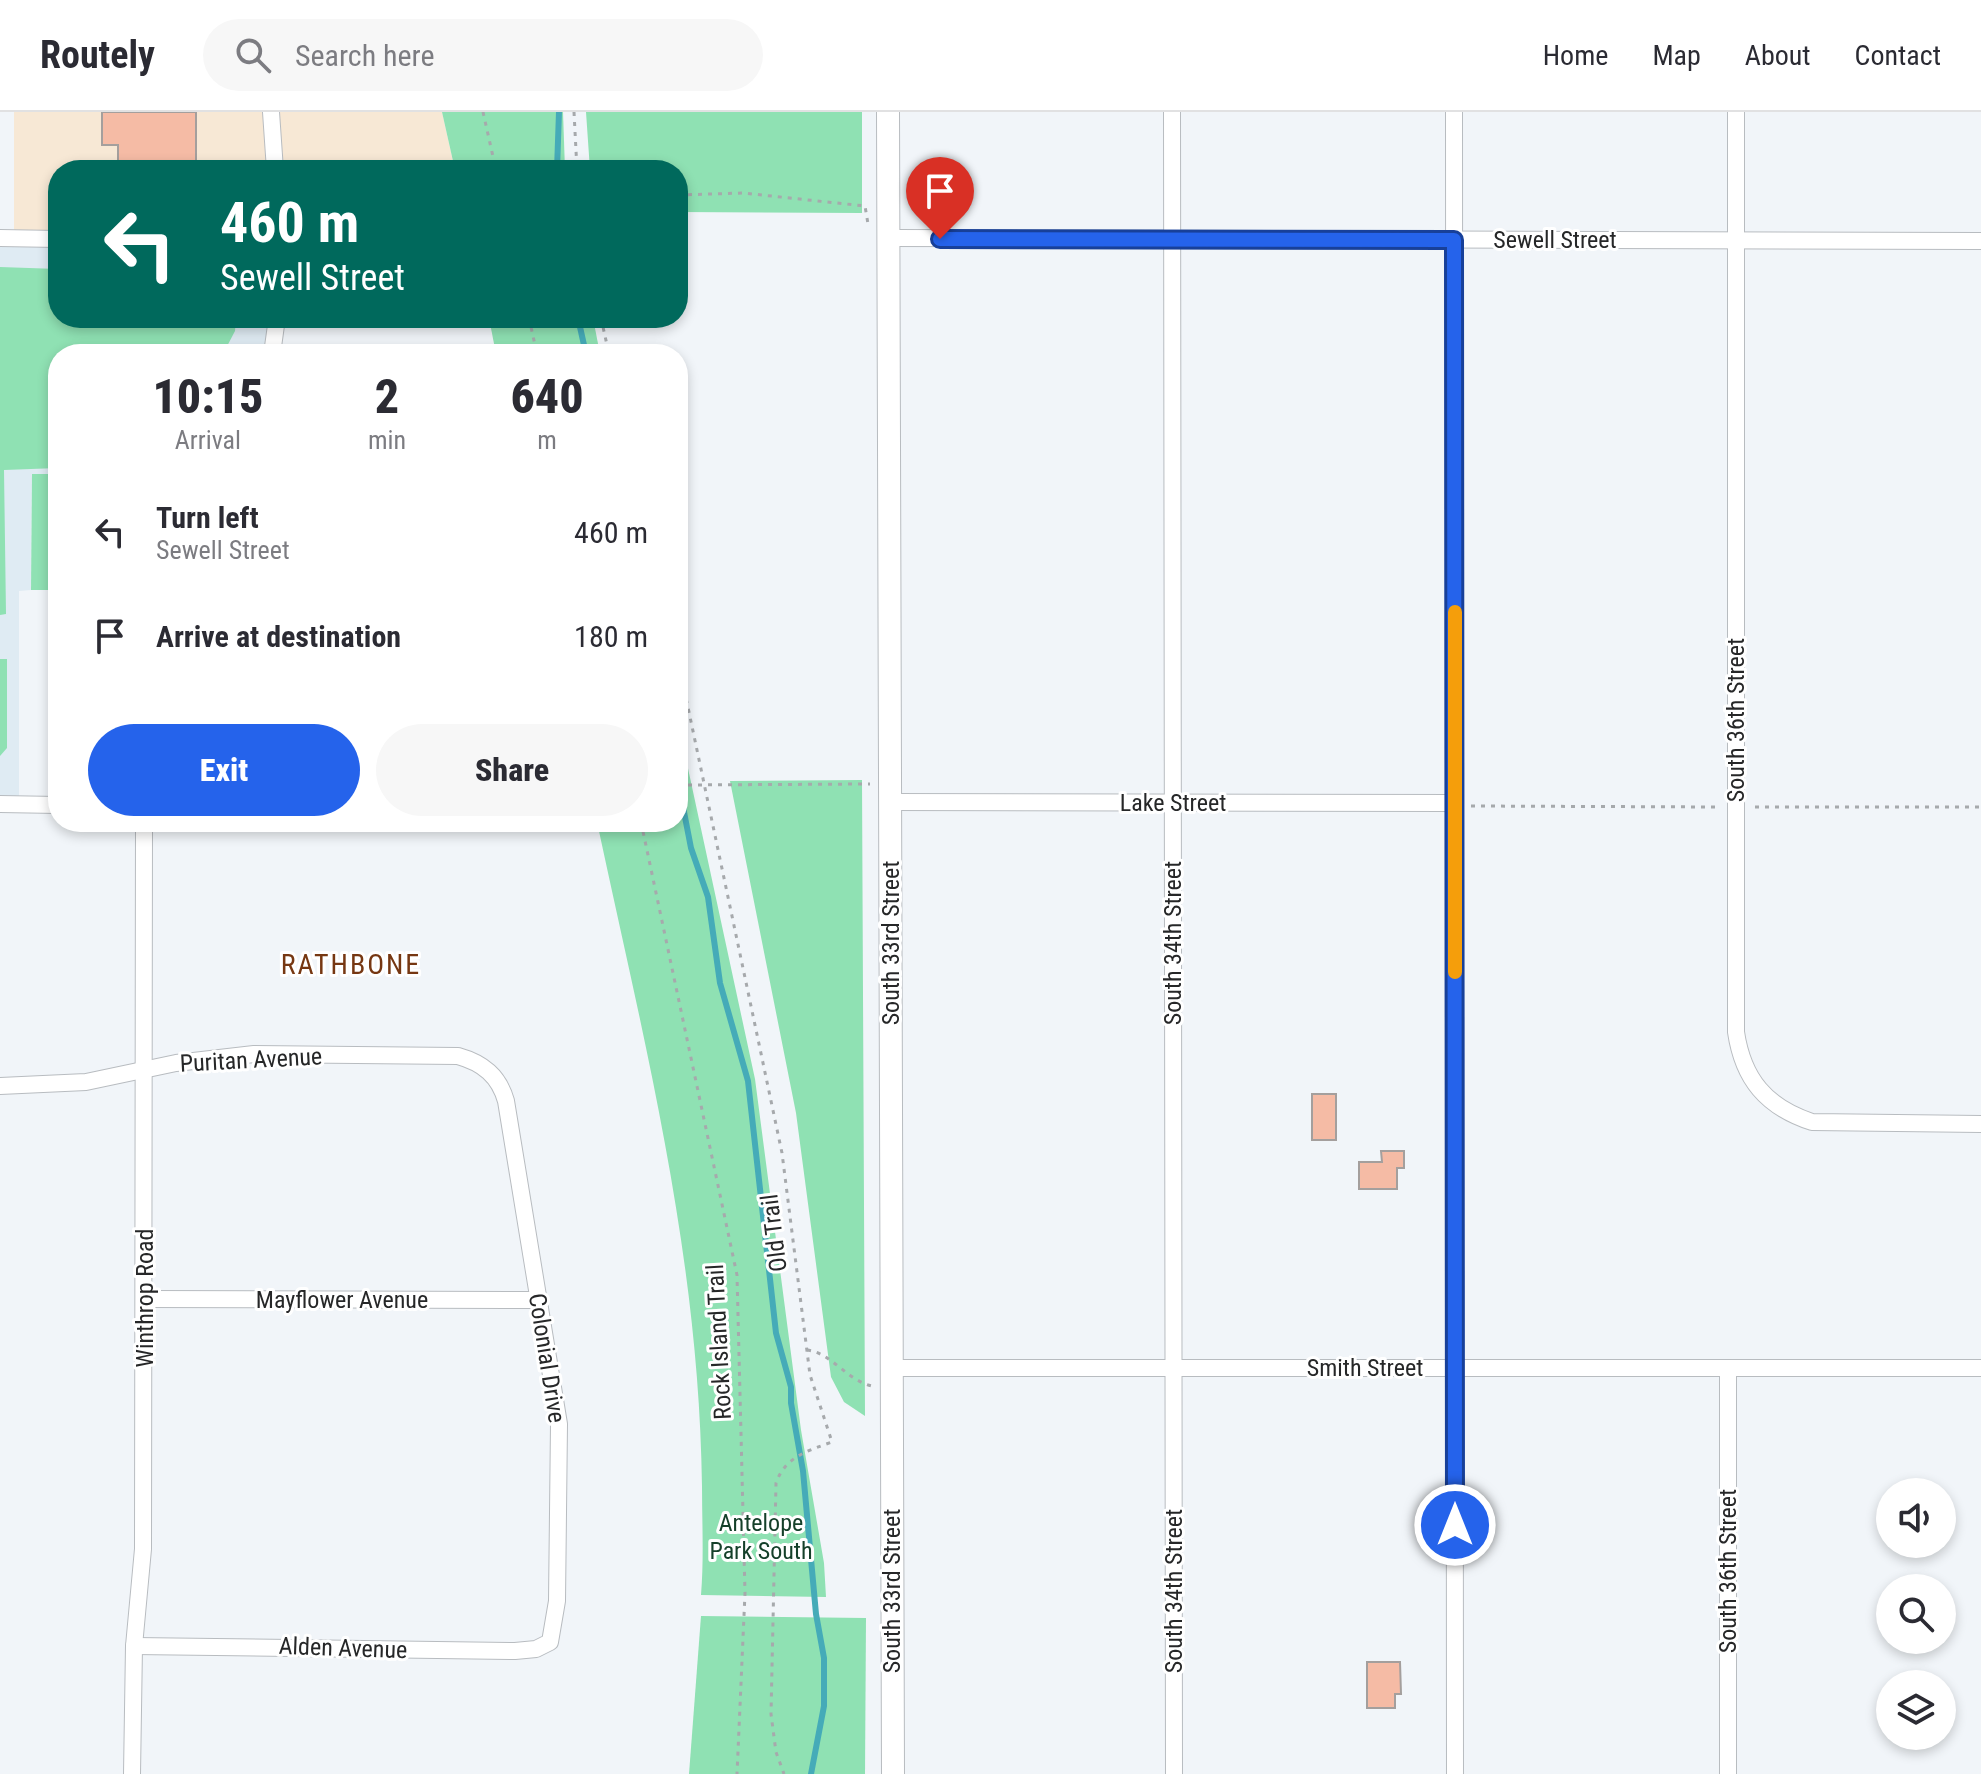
<!DOCTYPE html>
<html lang="en">
<head>
<meta charset="utf-8">
<style>
	body { margin:0; font-family:"Roboto Condensed",sans-serif; background:#f7f7f7; color:#2b2b33; height:100vh; display:flex; flex-direction:column; font-size:30px; white-space:nowrap }
	* { box-sizing:border-box; margin:0 }
	p { font-size:26px; color:#7c7c81 }
	.icon { flex:none; width:44px; height:44px; fill:none; stroke:currentColor; stroke-width:2; stroke-linecap:round; stroke-linejoin:round }
	.map { position:relative; flex:1; overflow:hidden }
	.details { position:absolute; left:48px; top:232px; width:640px; height:488px; display:flex; flex-direction:column; background:#fff; border-radius:32px; box-shadow:0 4px 12px #0003 }
	.details>* { flex:none }
	.hud { position:absolute; left:48px; top:48px; width:640px; height:168px; border-radius:32px; box-shadow:0 4px 12px #0003; background:#00695c; color:#fff; overflow:hidden }
	.fabs { position:absolute; left:1876px; top:1366px; display:grid; gap:16px }
	.fabs a { display:grid; place-items:center; width:80px; height:80px; border-radius:50%; background:#fff; box-shadow:0 4px 12px #0003; font-size:40px }
	.pin { position:absolute; display:grid; place-items:center; width:68px; height:68px; color:#fff; margin:-82px -34px; border-radius:50% 50% 50% 0; rotate:-45deg; box-shadow:0 0 8px #0007 }
	.pin .icon { rotate:45deg }
	.me { position:absolute; width:88px; margin:-44px; rotate:0deg; stroke-linejoin:round; filter:drop-shadow(0 0 6px #0008) }
	.turn { display:flex; align-items:center; gap:28px; height:168px; padding:0 40px; font-size:36px }
	.turn .icon { width:104px; height:104px; stroke-width:2.5 }
	.turn b { display:block; font-size:56px; line-height:68px }
	.eta { display:flex; justify-content:space-evenly; align-items:center; height:136px; text-align:center }
	.eta b { font-size:48px; font-weight:800; line-height:56px }
	.action { display:flex; gap:16px; margin-top:auto; padding:16px 40px }
	.action a { flex:1; height:92px; border-radius:48px; background:#2563eb; color:#fff; font-size:32px; font-weight:800; line-height:92px; text-align:center }
	.action a+a { background:#f7f7f7; color:#2b2b33 }
	ul { padding:0; list-style:none }
	li { display:flex; align-items:center; gap:24px; height:104px; padding:0 40px }
	li div { flex:1 }
	li b { display:block; font-size:30px }
	li em { font-style:normal }
	header { display:flex; align-items:center; gap:48px; box-sizing:border-box; height:112px; padding:0 40px; background:#fff; border-bottom:2px solid #e1e1e2 }
	header strong { font-size:38px }
	nav { display:flex; gap:44px; margin-inline-start:auto; font-size:28px }
	.search { width:560px; height:72px; background:#f7f7f7; display:flex; align-items:center; gap:20px; box-sizing:border-box; padding:0 28px; border-radius:44px; color:#7c7c81; font-size:30px }
	.map>svg:first-child { display:block }
	.commercial { fill:#f7e8d5 }
	.built { fill:#dfebf3 }
	.green { fill:#8fe1b3 }
	.lines { fill:none; stroke-linecap:round; stroke-linejoin:round }
	.stream { stroke:#45abb8; stroke-width:6 }
	.building { fill:#f5bba5; stroke:#a49f9d; stroke-width:2 }
	.minor-casing { stroke:#b8bcc0; stroke-width:18 }
	.secondary-casing { stroke:#b8bcc0; stroke-width:24 }
	.path { stroke:#a6a9ac; stroke-width:3; stroke-dasharray:4 6; stroke-linecap:butt }
	.minor { stroke:#fff; stroke-width:16 }
	.secondary { stroke:#fff; stroke-width:22 }
	.route-casing { stroke:#184099; stroke-width:20 }
	.route { stroke:#2563eb; stroke-width:14 }
	.slow { stroke:#f59e0b; stroke-width:14 }
	.labels { text-anchor:middle; stroke-width:6; stroke-linejoin:round; paint-order:stroke }
	.street-label { font-size:24px; fill:#262728; stroke:#fff }
	.park-label { font-size:24px; fill:#15402a; stroke:#fff }
	.quarter-label { font-size:28px; letter-spacing:2px; fill:#763712; stroke:#fff }
</style>
</head>
<body>
<header>
<strong>Routely</strong>
<div class="search"><svg class="icon" aria-label="search" viewBox="0 0 24 24"><circle cx="10" cy="10" r="6"/><path d="M15 15l6 6"/></svg>Search here</div>
<nav><a>Home</a><a>Map</a><a>About</a><a>Contact</a></nav>
</header>
<div class="map">
<svg width="1981" height="1662" viewBox="0 0 1981 1662">
	<rect width="100%" height="100%" fill="#f1f5f9"/>
	<path class="commercial" d="M14 0H442L455 58H58V127L14 126Z"/>
	<path class="built" d="M0 126 58 127V206H277L272 242H58V362H32L31 478 19 479V692H0Z"/>
	<g class="green">
		<path d="M442 0H563L565 58H455Z"/>
		<path d="M586 0H862V101L678 100V58H590Z"/>
		<path d="M0 155 58 157V206H236L235 219 223 242H58V356L4 358 6 502 0 503Z"/>
		<path d="M489 206H593L600 242H496Z"/>
		<path d="M32 362H58V478H31Z"/>
		<path d="M0 547H7V636L0 644Z"/>
		<path d="M678 610 755 967 801 1318 824 1451 826 1485 701 1483C704 1447 702 1410 702 1374 699 1143 645 934 597 710H678Z"/>
		<path d="M862 668 865 1304 844 1290 831 1265 796 1001 730 669Z"/>
		<path d="M701 1504 866 1506 865 1662H689Z"/>
	</g>
	<g class="lines">
		<g class="stream">
			<path d="M557 58 559 0"/>
			<path d="M578 206 586 242"/>
			<path d="M678 669 691 736 708 785 720 871 748 969 776 1221 791 1275V1291L803 1359 816 1502 824 1546V1594L811 1662"/>
		</g>
	</g>
	<g class="building">
		<path d="M102 0H196V58H118V33H102Z"/>
		<rect x="1312" y="982" width="24" height="46"/>
		<path d="M1381 1039H1404V1056H1397V1077H1359V1050H1382Z"/>
		<path d="M1367 1550H1400L1401 1582H1395V1596H1367Z"/>
	</g>
	<g class="lines">
		<g class="minor-casing">
			<g id="minor">
				<path d="M271 0 275 58"/>
				<path d="M1172 0 1174 1662"/>
				<path d="M1454 0 1455 1662"/>
				<path d="M1736 0V920C1743 967 1766 995 1812 1010L1981 1012"/>
				<path d="M0 126 58 127"/>
				<path d="M889 126 1981 129"/>
				<path d="M272 242 277 206"/>
				<path d="M891 690 1455 691"/>
				<path d="M0 692 58 693"/>
				<path d="M0 974 86 970 176 951 254 942 458 944C483 951 499 964 506 989L559 1312 557 1489 550 1530 536 1537 515 1539 134 1534"/>
				<path d="M145 1187 539 1188"/>
				<path d="M892 1256H1981"/>
				<path d="M132 1662 134 1534 143 1437 144 710"/>
				<path d="M1728 1662V1256"/>
			</g>
		</g>
		<g class="secondary-casing">
			<path id="secondary" d="M888 0 893 1662"/>
		</g>
		<g class="path">
			<path d="M483 0 496 58"/>
			<path d="M574 0 577 58"/>
			<path d="M678 83 743 81 865 94 868 112"/>
			<path d="M529 206 537 242"/>
			<path d="M601 206 609 242"/>
			<path d="M678 548 782 1041 810 1263 832 1330C807 1339 785 1345 776 1371L771 1602 776 1640 784 1662"/>
			<path d="M678 673 870 672"/>
			<path d="M1471 694 1719 695"/>
			<path d="M1755 695H1981"/>
			<path d="M641 710 737 1163 745 1481 737 1662"/>
			<path d="M807 1238C832 1241 846 1268 872 1274"/>
		</g>
		<use href="#minor" class="minor"/>
		<use href="#secondary" class="secondary"/>
	</g>
	<g class="lines">
		<g class="route-casing">
			<path id="route" d="M940 127 1454 128 1455 1413"/>
		</g>
		<use href="#route" class="route"/>
		<path class="slow" d="M1455 500V860"/>
	</g>
	<g class="labels">
		<g class="street-label">
			<text x="1555" y="136">Sewell Street</text>
			<text transform="translate(1736 608) rotate(-90)" y="8">South 36th Street</text>
			<text x="1173" y="699">Lake Street</text>
			<text transform="translate(891 831) rotate(-90)" y="8">South 33rd Street</text>
			<text transform="translate(1173 831) rotate(-90)" y="8">South 34th Street</text>
			<text transform="translate(251 948) rotate(-3)" y="8">Puritan Avenue</text>
			<text transform="translate(774 1121) rotate(-97)" y="8">Old Trail</text>
			<text transform="translate(145 1186) rotate(-90)" y="8">Winthrop Road</text>
			<text x="342" y="1196">Mayflower Avenue</text>
			<text transform="translate(719 1230) rotate(-93)" y="8">Rock Island Trail</text>
			<text transform="translate(547 1246) rotate(81)" y="8">Colonial Drive</text>
			<text x="1365" y="1264">Smith Street</text>
			<text transform="translate(1728 1459) rotate(-90)" y="8">South 36th Street</text>
			<text transform="translate(892 1479) rotate(-90)" y="8">South 33rd Street</text>
			<text transform="translate(1174 1479) rotate(-90)" y="8">South 34th Street</text>
			<text transform="translate(343 1536) rotate(2)" y="8">Alden Avenue</text>
		</g>
		<g class="park-label">
			<text x="761" y="1419">Antelope<tspan x="761" dy="28">Park South</tspan></text>
		</g>
		<g class="quarter-label">
			<text x="351" y="862">RATHBONE</text>
		</g>
	</g>
</svg>
<div class="fabs">
<a><svg class="icon" aria-label="sound" viewBox="0 0 24 24"><path d="M4 9h4l5-4v14l-5-4H4zM17 9q2 3 0 6"/></svg></a>
<a><svg class="icon" aria-label="search" viewBox="0 0 24 24"><circle cx="10" cy="10" r="6"/><path d="M15 15l6 6"/></svg></a>
<a><svg class="icon" aria-label="layers" viewBox="0 0 24 24"><path d="M12 4l9 5-9 5-9-5zM3 14l9 5 9-5"/></svg></a>
</div>
<div class="pin" style="left:940px;top:127px;background:#d93025"><svg class="icon" aria-label="arrive" viewBox="0 0 24 24"><path d="M6 21V4h12l-3 4 3 4H6"/></svg></div>
<svg class="me" style="left:1455px;top:1413px" viewBox="-20 -20 40 40"><circle r="17" fill="#2563eb" stroke="#fff" stroke-width="3"/><path d="M0-11L8 9 0 5-8 9z" fill="#fff"/></svg>
<div class="hud">
<div class="turn"><svg class="icon" aria-label="left" viewBox="0 0 24 24"><path d="M17 20v-9H6M10 6l-5 5 5 5"/></svg><div><b>460 m</b>Sewell Street</div></div>
</div>
<section class="details">
<div class="eta">
<div><b>10:15</b><p>Arrival</p></div>
<div><b>2</b><p>min</p></div>
<div><b>640</b><p>m</p></div>
</div>
<ul>
<li><svg class="icon" aria-label="left" viewBox="0 0 24 24"><path d="M17 20v-9H6M10 6l-5 5 5 5"/></svg><div><b>Turn left</b><p>Sewell Street</p></div><em>460 m</em></li>
<li><svg class="icon" aria-label="arrive" viewBox="0 0 24 24"><path d="M6 21V4h12l-3 4 3 4H6"/></svg><div><b>Arrive at destination</b></div><em>180 m</em></li>
</ul>
<div class="action"><a>Exit</a><a>Share</a></div>
</section>
</div>
</body>
</html>
